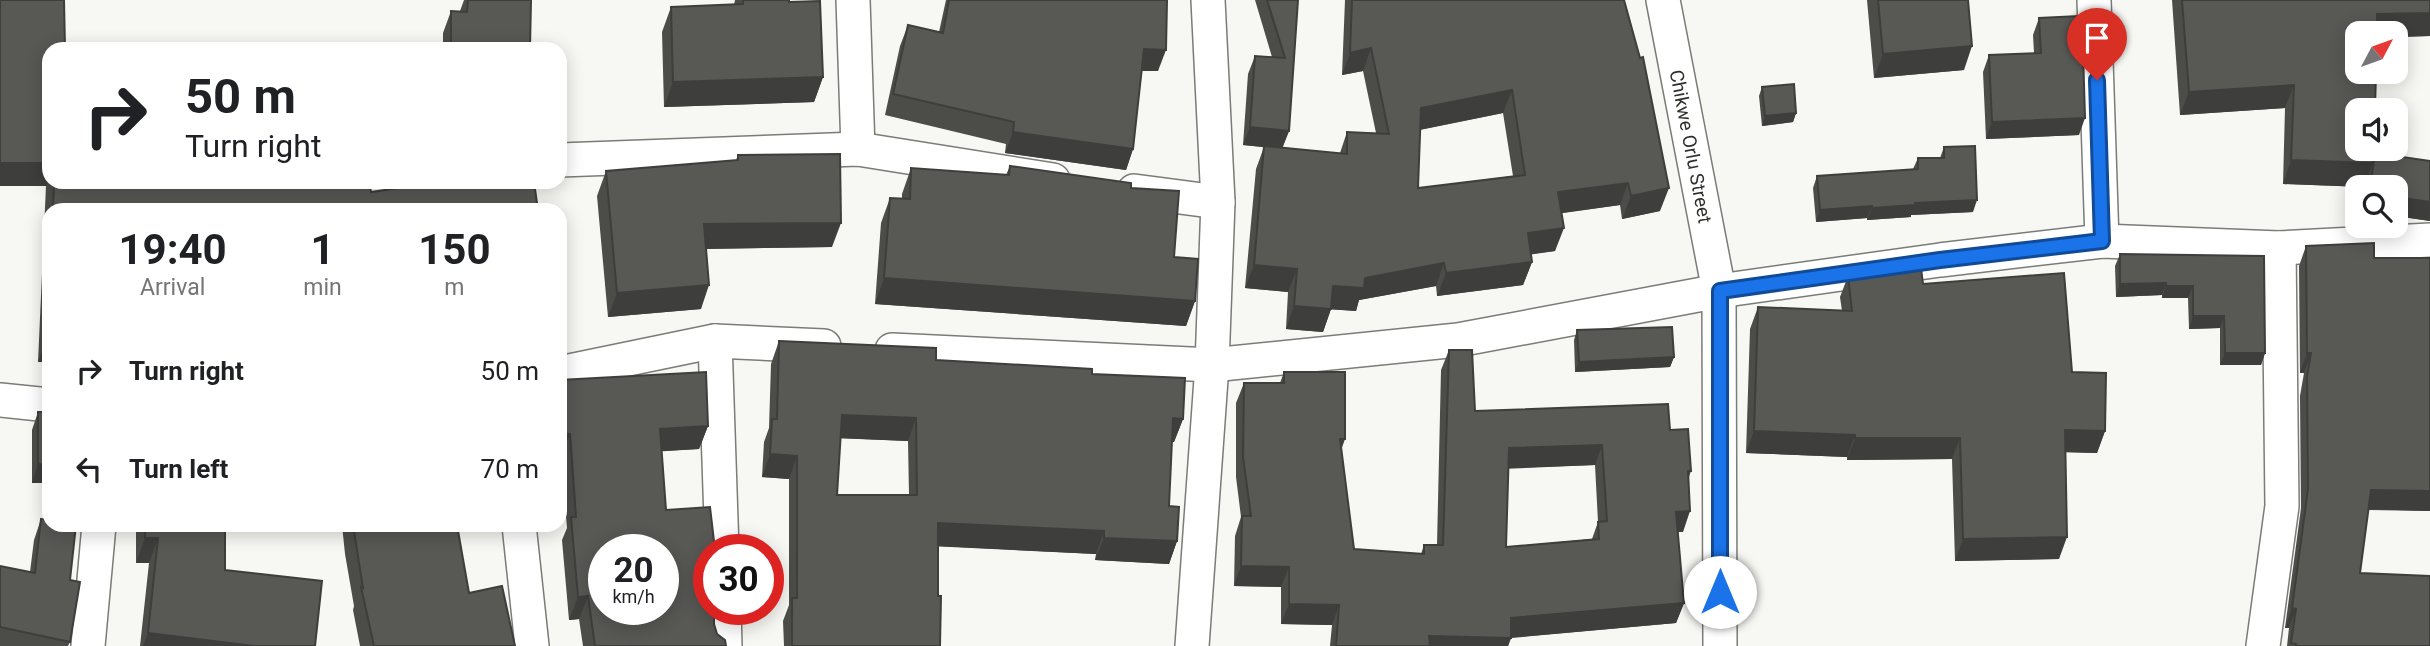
<!DOCTYPE html>
<html lang="en">
<head>
<meta charset="utf-8">
<style>
	body { margin:0; font-family:Roboto,sans-serif; background:#f2f2f2; color:#202124; height:100vh; display:flex; flex-direction:column; font-size:26px; white-space:nowrap }
	* { box-sizing:border-box; margin:0 }
	p { font-size:23px; color:#757577 }
	.icon { flex:none; width:38px; height:38px; fill:none; stroke:currentColor; stroke-width:2; stroke-linecap:round; stroke-linejoin:round }
	.map { position:relative; flex:1; overflow:hidden }
	.side { position:absolute; left:42px; top:203px; width:525px; height:329px; display:flex; flex-direction:column; background:#fff; border-radius:21px; box-shadow:0 4px 18px #0003 }
	.side>* { flex:none }
	.banner { position:absolute; left:42px; top:42px; width:525px; height:147px; border-radius:21px; box-shadow:0 4px 18px #0003; background:#fff; color:#202124; overflow:hidden }
	.needle { width:46px; rotate:49deg }
	.fabs { position:absolute; left:2345px; top:21px; display:grid; gap:14px }
	.fabs a { display:grid; place-items:center; width:63px; height:63px; border-radius:14px; background:#fff; box-shadow:0 4px 18px #0003; font-size:35px }
	.speed { position:absolute; left:588px; top:534px; display:flex; gap:14px; font-size:35px; font-weight:700; text-align:center }
	.speed>* { display:grid; place-content:center; width:91px; height:91px; border-radius:50%; background:#fff; box-shadow:0 4px 18px #0003; line-height:1 }
	.speed small { font-size:18px; font-weight:400 }
	.speed .limit { border:10px solid #d22; background:#fff; color:#111 }
	.pin { position:absolute; display:grid; place-items:center; width:60px; height:60px; color:#fff; margin:-72px -30px; border-radius:50% 50% 50% 0; rotate:-45deg; box-shadow:0 0 7px #0007 }
	.pin .icon { rotate:45deg }
	.me { position:absolute; width:77px; margin:-38px; rotate:0deg; stroke-linejoin:round; filter:drop-shadow(0 0 5px #0008) }
	.turn { display:flex; align-items:center; gap:24px; height:147px; padding:0 28px; font-size:32px }
	.turn .icon { width:91px; height:91px; stroke-width:2.5 }
	.turn b { display:block; font-size:49px; line-height:60px }
	.eta { display:flex; justify-content:space-evenly; align-items:center; height:119px; text-align:center }
	.eta b { font-size:42px; font-weight:700; line-height:49px }
	ul { padding:0; list-style:none }
	li { display:flex; align-items:center; gap:21px; height:98px; padding:0 28px }
	li div { flex:1 }
	li b { display:block; font-size:26px }
	li em { font-style:normal }
	.map>svg:first-child { display:block }
	.lines { fill:none; stroke-linecap:round; stroke-linejoin:round }
	.minor-casing { stroke:#7a7c77; stroke-width:36 }
	.minor { stroke:#fff; stroke-width:33 }
	.wall { fill:#4c4d49; fill-rule:evenodd }
	.shaded-wall { fill:#3e3e3c }
	.building { fill:#585955; stroke:#3e3e3c; stroke-width:2; fill-rule:evenodd }
	.route-casing { stroke:#114b97; stroke-width:18 }
	.route { stroke:#1a73e8; stroke-width:12 }
	.labels { text-anchor:middle; stroke-width:7; stroke-linejoin:round; paint-order:stroke }
	.street-label { font-size:19px; fill:#2f2f2d; stroke:#f7f8f3 }
</style>
</head>
<body>
<div class="map">
<svg width="2430" height="646" viewBox="0 0 2430 646">
	<rect width="100%" height="100%" fill="#f7f8f3"/>
	<g class="lines">
		<g class="minor-casing">
			<g id="minor">
				<path d="M853 0 858 149"/>
				<path id="s1" d="M1663 0 1719 291 1720 646"/>
				<path d="M2094 0 2102 241"/>
				<path d="M560 160 858 149 1053 180"/>
				<path d="M1134 191 1218 202"/>
				<path d="M715 341 722 550"/>
				<path d="M892 350 1212 365 1458 340 1719 291 1940 260 2102 241 2279 248 2430 240"/>
				<path d="M560 373 715 341 824 346"/>
				<path d="M0 400 49 405"/>
				<path d="M519 525 532 646"/>
				<path d="M724 609 725 646"/>
				<path d="M88 646 99 525"/>
				<path d="M1192 646 1212 365 1218 202 1208 0"/>
				<path d="M2263 646 2282 506 2279 248"/>
			</g>
		</g>
		<use href="#minor" class="minor"/>
	</g>
	<g class="wall">
		<path d="M0 0 49 49V76H45L46 114H49V182H369L371 192 538 210H49V362H38L46 186H0Z"/>
		<path d="M464 0H531L530 49H443V33L451 11H460Z"/>
		<path d="M735 0H789L823 77 814 102 664 107 662 32 671 7 734 5Z"/>
		<path d="M946 0H1167L1158 71H1141L1133 149 1126 170 1005 153 1006 144 885 115 900 46 908 25 939 32Z"/>
		<path d="M1255 0H1298L1289 131 1282 148 1340 153 1347 132 1376 133 1363 71 1342 75 1345 0H1624L1660 211 1622 219 1620 205 1561 213 1555 251 1531 254 1532 262 1523 285 1437 296 1436 286 1359 300 1356 311 1331 309 1323 332 1286 329 1288 292 1245 288 1256 169 1264 147 1243 145 1248 74 1255 56 1272 57ZM1503 113 1513 176 1418 188 1420 130Z"/>
		<path d="M1867 0H1968L1964 70 1874 78Z"/>
		<path d="M2172 0H2430V36L2396 37V33H2357L2373 158 2375 153 2430 161V221L2396 216V187H2366L2368 178 2364 187 2283 184 2285 108 2180 115Z"/>
		<path d="M2039 18 2079 135 1986 139 1983 72 1989 55 2034 53 2033 35Z"/>
		<path d="M1762 87 1796 113 1793 122 1762 126 1759 96Z"/>
		<path d="M1944 147 1973 212 1911 215V217L1867 220V218L1816 222 1813 188 1817 176 1913 169 1918 158H1940Z"/>
		<path d="M738 155 832 247 706 249 701 309 608 317 597 196 606 171 736 160Z"/>
		<path d="M1010 166 1131 188 1174 257 1195 301 1186 326 875 304 881 223 890 198H902V194L911 168 1006 175Z"/>
		<path d="M2306 246 2374 258H2430V511L2368 510 2360 573 2430 646H2287L2289 628H2285L2301 508 2300 396 2304 373H2300L2299 266Z"/>
		<path d="M2120 254 2264 256 2265 353 2261 365H2220V328L2189 329 2188 298H2162V295L2116 297 2115 266Z"/>
		<path d="M1848 276 1923 284 2072 372 2105 431 2097 453 2065 452 2059 559 1955 561 1952 459 1847 460V457L1746 453 1750 329 1758 307 1842 311 1840 297Z"/>
		<path d="M1577 330 1674 357 1670 367 1575 372 1574 340Z"/>
		<path d="M779 341 936 360 1092 374 1183 419 1174 442H1172L1169 506 1177 541 1169 564 1095 560 1096 554 938 546V596L940 646H784L783 621 789 605V479L762 477 764 442 769 428 771 364ZM840 438 908 441 909 495H837Z"/>
		<path d="M1449 350 1475 411 1670 430 1691 471 1689 477 1683 532H1678L1684 603 1676 623 1511 638 1508 646H1330L1332 625 1281 624V587L1234 586 1235 536 1241 517 1236 477V403L1244 383H1280L1284 372 1341 450 1354 549 1421 554 1424 545H1437L1441 370ZM1595 465 1598 522 1592 539 1506 547 1508 468Z"/>
		<path d="M560 380 708 426 699 449 661 451 666 510 709 550 714 624 717 634 726 646H583L579 619 569 620 562 540 567 528 561 457H560Z"/>
		<path d="M38 412 49 483H32V430Z"/>
		<path d="M41 519 70 580V642L68 646H0V566L30 572 34 540Z"/>
		<path d="M136 525H225V570L315 646H140L149 563H136Z"/>
		<path d="M342 525H461L457 526 469 593 515 646H360L353 610 354 606 345 554Z"/>
	</g>
	<g class="shaded-wall">
		<path d="M2430 13V36L2396 37V33H2370L2377 14Z"/>
		<path d="M1972 46 1964 70 1874 78 1883 54Z"/>
		<path d="M1371 48 1363 71 1342 75 1350 53Z"/>
		<path d="M1144 49 1166 50 1158 71H1136Z"/>
		<path d="M45 53H49V76H36Z"/>
		<path d="M823 77 814 102 664 107 673 82Z"/>
		<path d="M2294 85 2285 108 2180 115 2189 92Z"/>
		<path d="M1512 90 1503 113 1413 131 1421 108Z"/>
		<path d="M1796 113 1793 122 1762 126 1765 116Z"/>
		<path d="M2085 118 2079 135 1986 139 1992 122Z"/>
		<path d="M1250 127 1289 131 1282 149 1243 145Z"/>
		<path d="M1013 132 1133 149 1126 170 1005 153Z"/>
		<path d="M2291 160 2373 163 2364 187 2283 184Z"/>
		<path d="M0 163H49V179L46 186H0Z"/>
		<path d="M1628 183 1620 205 1549 215 1558 192Z"/>
		<path d="M1669 188 1660 211 1622 219 1631 196Z"/>
		<path d="M2396 197 2430 202V221L2396 216Z"/>
		<path d="M1977 200 1973 212 1911 215V217L1867 220 1872 208 1915 203Z"/>
		<path d="M1872 206 1867 218 1816 222 1820 210Z"/>
		<path d="M841 223 832 247 695 249 704 224Z"/>
		<path d="M1564 228 1555 251 1520 256 1528 233Z"/>
		<path d="M1532 262 1523 285 1437 296 1446 273Z"/>
		<path d="M1444 263 1436 286 1359 300 1356 311 1325 309 1333 286 1365 278Z"/>
		<path d="M1254 265 1297 269 1288 292 1245 288Z"/>
		<path d="M884 278 1195 301 1186 326 875 304Z"/>
		<path d="M2166 283 2162 295 2116 297 2120 284Z"/>
		<path d="M709 285 701 309 608 317 617 293Z"/>
		<path d="M2166 286H2193L2188 298H2162Z"/>
		<path d="M1294 306 1331 309 1323 332 1286 329Z"/>
		<path d="M2193 316H2224L2220 328 2189 329Z"/>
		<path d="M47 339H49V362H38Z"/>
		<path d="M2225 353H2265L2261 365H2220Z"/>
		<path d="M2307 353H2311L2304 373H2300Z"/>
		<path d="M1674 357 1670 367 1575 372 1579 362Z"/>
		<path d="M842 415 916 418 908 441 833 438Z"/>
		<path d="M1173 418 1183 419 1174 442 1165 441Z"/>
		<path d="M708 426 699 449 651 452 660 429Z"/>
		<path d="M2065 430 2105 431 2097 453 2057 452Z"/>
		<path d="M1754 431 1855 435 1847 457 1746 453Z"/>
		<path d="M560 434H570L561 457H560Z"/>
		<path d="M1855 438H1960L1952 459 1847 460Z"/>
		<path d="M1340 439H1345L1338 459Z"/>
		<path d="M1602 445 1595 465 1501 469 1509 448Z"/>
		<path d="M770 454 797 456 789 479 762 477Z"/>
		<path d="M38 464 49 465V483H32Z"/>
		<path d="M2371 490 2430 491V511L2364 509Z"/>
		<path d="M1690 511 1683 532H1669L1676 512Z"/>
		<path d="M938 523 1104 531 1096 554 930 546Z"/>
		<path d="M2067 537 2059 559 1955 561 1963 539Z"/>
		<path d="M145 538H158L149 563H136Z"/>
		<path d="M1104 538 1177 541 1169 564 1095 560Z"/>
		<path d="M1241 566 1289 567 1281 587 1234 586Z"/>
		<path d="M588 596 579 619 569 620 578 597Z"/>
		<path d="M1684 603 1676 623 1507 638H1511L1508 646H1426L1429 636 1511 618Z"/>
		<path d="M1289 604 1339 605 1332 625 1281 624Z"/>
		<path d="M2292 608 2296 609 2289 628H2285Z"/>
		<path d="M148 633 254 646H143Z"/>
	</g>
	<g class="building">
		<path d="M0 0H64L65 49H49V53H45L46 114H49V163H0Z"/>
		<path d="M468 0H531L530 49H451V11L467 12Z"/>
		<path d="M743 0H789V2L820 1 823 77 673 82 671 7 743 4Z"/>
		<path d="M949 0H1167L1166 50 1144 49 1133 149 1013 132 1014 122 893 94 908 25 943 33Z"/>
		<path d="M1267 0H1298L1289 131 1250 127 1255 56 1285 58Z"/>
		<path d="M1352 0H1624L1640 58 1643 57 1669 188 1631 196 1628 183 1558 192 1564 228 1528 233 1532 262 1446 273 1444 263 1365 278 1364 288 1333 286 1331 309 1294 306 1297 269 1254 265 1264 146 1347 154V132L1389 134 1371 48 1350 53ZM1512 90 1525 175 1418 188 1421 108Z"/>
		<path d="M1878 0H1968L1972 46 1883 54Z"/>
		<path d="M2182 0H2430V13L2377 14V33H2357V72H2376L2375 110H2357V149H2373V163L2291 160 2294 85 2189 92Z"/>
		<path d="M2079 16 2083 51 2085 118 1992 122 1989 55 2041 53 2039 18Z"/>
		<path d="M1794 84 1796 113 1765 116 1762 87Z"/>
		<path d="M1975 146 1977 200 1915 203V205L1872 208V206L1820 210 1817 176 1918 169V158H1944V147Z"/>
		<path d="M2375 153 2430 161V202L2396 197V187H2370Z"/>
		<path d="M840 154 841 223 704 224 709 285 617 293 606 171 738 160V155Z"/>
		<path d="M1010 166 1131 183V188L1179 191 1174 257 1198 259 1195 301 884 278 890 198 910 199 911 168 1009 175Z"/>
		<path d="M54 182H369L371 192 438 182H534L538 210H53Z"/>
		<path d="M2374 243V258H2430V491L2371 490 2360 573 2430 576V646H2296V644L2291 643 2296 609 2292 608 2308 489 2307 376 2311 353H2307L2306 246Z"/>
		<path d="M2120 254 2264 256 2265 353H2225L2224 316H2193V286H2166V283L2120 284Z"/>
		<path d="M1921 268 1923 284 2064 273 2072 372 2106 373 2105 431 2065 430 2067 537 1963 539 1960 438H1855V435L1754 431 1758 307 1852 311 1848 276Z"/>
		<path d="M49 286V339H47Z"/>
		<path d="M1672 327 1674 357 1579 362 1577 330Z"/>
		<path d="M779 341 936 348V360L1092 369V374L1185 378 1183 419 1173 418 1169 506 1179 507 1177 541 1104 538V531L938 523V596H941L940 646H792V598H797V456L770 454 772 419H777ZM842 415 916 418 917 495H837Z"/>
		<path d="M1449 350H1472L1475 411 1668 404 1670 430 1688 429 1691 471H1688L1690 511 1676 512 1684 603 1511 618V638L1429 636 1430 646H1336L1339 605 1289 604V567L1241 566 1242 516H1251L1243 457 1244 383H1284V372H1345V439H1340L1354 549 1424 554V545H1443ZM1602 445 1607 521 1598 522 1599 539 1506 547 1509 448Z"/>
		<path d="M706 372 708 426 660 429 666 510 710 507 715 550H709V609H714V624L717 634 725 640 726 646H595L588 596 578 597 571 517H576L570 434H560V380ZM604 550H663V609H604Z"/>
		<path d="M38 412H49V465L38 464Z"/>
		<path d="M41 519 49 520V525H76L70 580 80 582 70 642 0 627V566L35 573Z"/>
		<path d="M145 525H225V570L322 581 315 646H254L148 633 158 538H145Z"/>
		<path d="M353 525H457L469 593 502 586 515 646H374L361 587 363 588Z"/>
	</g>
	<g class="lines">
		<g class="route-casing">
			<path id="route" d="M1720 592V291L1940 260 2102 241 2097 80"/>
		</g>
		<use href="#route" class="route"/>
	</g>
	<g class="labels">
		<g class="street-label">
			<text dy="7" stroke="none"><textPath href="#s1" startOffset="149">Chikwe Orlu Street</textPath></text>
		</g>
	</g>
</svg>
<div class="fabs">
<a><svg class="needle" viewBox="-14 -14 28 28"><path d="M0-13l5 13h-10z" fill="#e53935"/><path d="M0 13l5-13h-10z" fill="#757577"/></svg></a>
<a><svg class="icon" aria-label="sound" viewBox="0 0 24 24"><path d="M4 9h4l5-4v14l-5-4H4zM17 9q2 3 0 6"/></svg></a>
<a><svg class="icon" aria-label="search" viewBox="0 0 24 24"><circle cx="10" cy="10" r="6"/><path d="M15 15l6 6"/></svg></a>
</div>
<div class="speed"><div>20<small>km/h</small></div><div class="limit">30</div></div>
<div class="pin" style="left:2097px;top:80px;background:#d93025"><svg class="icon" aria-label="arrive" viewBox="0 0 24 24"><path d="M6 21V4h12l-3 4 3 4H6"/></svg></div>
<svg class="me" style="left:1720px;top:592px" viewBox="-20 -20 40 40"><circle r="19" fill="#fff"/><path d="M0-13L10 11 0 6-10 11z" fill="#1a73e8"/></svg>
<div class="banner">
<div class="turn"><svg class="icon" aria-label="right" viewBox="0 0 24 24"><path d="M7 20v-9h11M14 6l5 5-5 5"/></svg><div><b>50 m</b>Turn right</div></div>
</div>
<section class="side">
<div class="eta">
<div><b>19:40</b><p>Arrival</p></div>
<div><b>1</b><p>min</p></div>
<div><b>150</b><p>m</p></div>
</div>
<ul>
<li><svg class="icon" aria-label="right" viewBox="0 0 24 24"><path d="M7 20v-9h11M14 6l5 5-5 5"/></svg><div><b>Turn right</b></div><em>50 m</em></li>
<li><svg class="icon" aria-label="left" viewBox="0 0 24 24"><path d="M17 20v-9H6M10 6l-5 5 5 5"/></svg><div><b>Turn left</b></div><em>70 m</em></li>
</ul>
</section>
</div>
</body>
</html>
